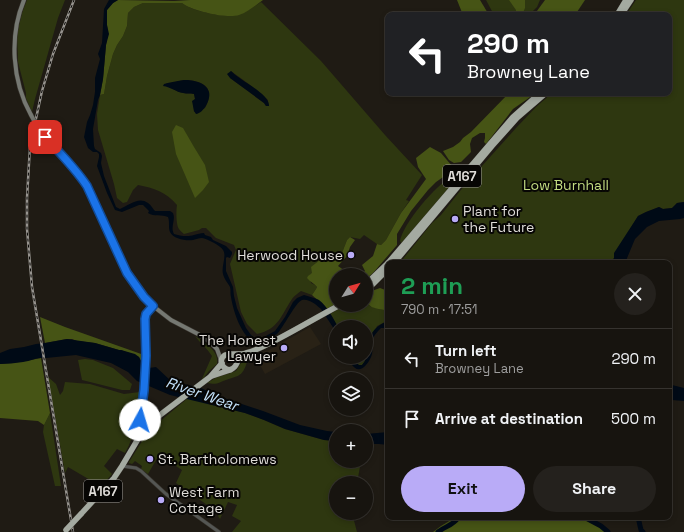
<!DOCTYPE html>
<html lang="en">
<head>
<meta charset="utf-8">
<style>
	body { margin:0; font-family:"Space Grotesk",sans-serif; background:#24211d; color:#f1f3f6; height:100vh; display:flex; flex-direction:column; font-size:15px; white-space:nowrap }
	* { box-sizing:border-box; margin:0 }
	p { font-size:13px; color:#9e9e9e }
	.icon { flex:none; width:22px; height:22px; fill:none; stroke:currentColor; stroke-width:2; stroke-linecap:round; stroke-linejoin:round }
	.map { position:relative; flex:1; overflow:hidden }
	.details { position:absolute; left:385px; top:260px; width:287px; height:260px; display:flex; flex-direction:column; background:#17140f; border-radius:8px; box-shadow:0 2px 6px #0003,0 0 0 1px #36332f }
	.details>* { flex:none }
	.guide { position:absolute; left:385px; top:12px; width:287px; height:84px; border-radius:8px; box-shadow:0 2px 6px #0003,0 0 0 1px #36332f; background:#202124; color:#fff; overflow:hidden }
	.needle { width:26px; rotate:53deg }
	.fabs { position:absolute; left:329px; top:268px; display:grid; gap:8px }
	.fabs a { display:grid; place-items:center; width:44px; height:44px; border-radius:50%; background:#17140f; box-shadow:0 2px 6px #0003,0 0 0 1px #36332f; font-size:20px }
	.pin { position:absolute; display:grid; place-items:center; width:34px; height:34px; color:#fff; margin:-17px; border-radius:8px; box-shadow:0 2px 6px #0006 }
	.me { position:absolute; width:44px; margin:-22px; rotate:6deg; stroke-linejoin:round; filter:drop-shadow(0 0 3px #0008) }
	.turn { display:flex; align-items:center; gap:14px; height:84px; padding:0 16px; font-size:18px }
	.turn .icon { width:52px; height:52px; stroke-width:2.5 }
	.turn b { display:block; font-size:28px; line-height:34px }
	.round { display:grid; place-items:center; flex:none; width:42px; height:42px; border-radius:21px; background:#24211d }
	.head { display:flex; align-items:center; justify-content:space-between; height:68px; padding:0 16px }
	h1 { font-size:24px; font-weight:800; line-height:30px; color:#1e9e55 }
	.cta { display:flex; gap:8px; margin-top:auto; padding:8px 16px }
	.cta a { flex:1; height:46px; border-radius:24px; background:#b9abf7; color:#111; font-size:16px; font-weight:800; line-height:46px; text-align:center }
	.cta a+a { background:#24211d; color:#f1f3f6 }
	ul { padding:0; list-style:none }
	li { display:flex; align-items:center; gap:12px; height:60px; padding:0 16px; border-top:1px solid #36332f }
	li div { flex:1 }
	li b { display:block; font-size:15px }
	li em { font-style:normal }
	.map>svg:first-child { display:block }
	.built { fill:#292216 }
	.green { fill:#2e3710; fill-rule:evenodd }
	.forest { fill:#465415 }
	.water { fill:#000a16 }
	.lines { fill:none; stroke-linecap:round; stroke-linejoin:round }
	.river { stroke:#000a16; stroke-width:5 }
	.street-casing { stroke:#3a362f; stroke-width:4 }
	.secondary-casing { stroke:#3a362f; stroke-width:5 }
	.highway-casing { stroke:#3a362f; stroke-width:6 }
	.street { stroke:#545653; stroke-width:3 }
	.secondary { stroke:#757872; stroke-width:4 }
	.highway { stroke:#a4aaa1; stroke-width:5.5 }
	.rail-casing { stroke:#97948f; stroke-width:2.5 }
	.rail { stroke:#070604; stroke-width:1; stroke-dasharray:3; stroke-linecap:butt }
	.secondary-bridge-casing { stroke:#3a362f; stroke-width:5; stroke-linecap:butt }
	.highway-bridge-casing { stroke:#3a362f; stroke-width:6; stroke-linecap:butt }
	.secondary-bridge { stroke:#757872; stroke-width:4 }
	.highway-bridge { stroke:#a4aaa1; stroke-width:5.5 }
	.route-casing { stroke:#114b97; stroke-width:10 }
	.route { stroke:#1a73e8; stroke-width:7 }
	.poi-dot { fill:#b9abf7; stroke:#070604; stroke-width:1.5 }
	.labels { text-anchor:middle; stroke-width:4; stroke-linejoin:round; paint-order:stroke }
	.shield { fill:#070604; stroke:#9e9c98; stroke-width:1 }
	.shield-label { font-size:13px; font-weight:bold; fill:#dfdcd8 }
	.park-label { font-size:14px; fill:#c2db81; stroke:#070604 }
	.poi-label { font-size:14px; fill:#dfdcd8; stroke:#070604; text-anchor:start }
	.water-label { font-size:15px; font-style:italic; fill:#c4e2fb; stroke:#070604 }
</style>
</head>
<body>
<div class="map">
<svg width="684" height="532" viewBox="0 0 684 532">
	<rect width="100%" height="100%" fill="#1f1b14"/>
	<path class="built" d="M310 327 321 344 265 374 256 358 265 351 269 350Z"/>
	<g class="green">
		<path d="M27 0H65L58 18 35 99 32 112 26 98V93L18 62 17 34 22 13Z"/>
		<path d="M486 0H540L537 7 529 15H494Z"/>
		<path d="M636 0H684V202L677 203 672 208 663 209 659 207 646 212 638 216 611 263H414L403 259 432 223 441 215 464 186 516 128 536 107 552 93H669V15H626Z"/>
		<path d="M261 2 321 61 385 135 422 175 406 200 409 201 401 213 386 240 381 245 377 244 364 235 360 239 350 237 347 240 342 253 336 257H331L313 272 312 274H310L311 283 315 285 317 287 316 289 312 295 301 291C298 293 294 296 292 299 281 315 279 329 257 334L247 324 241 312 230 264 236 250 234 245 216 238 206 228H202L199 230 184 234C182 232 180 231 179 229 176 225 176 211 177 205 166 192 154 188 138 185L133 190 127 202 123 203 117 198 114 184 98 130 97 114 100 95 104 94 107 76 113 54 117 45 123 36 127 26 128 13 134 7 143 3H182C192 11 224 18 236 15 245 13 253 7 261 2ZM231 71C237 76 244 80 250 85 256 89 262 95 268 100L266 106 264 103 230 78ZM184 80C194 80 210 83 209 95 209 100 207 104 205 108L194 112 193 101 195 99 194 94C190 93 187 94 184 93 177 92 170 88 166 83H171Z"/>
		<path d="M452 177 456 179V181L402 244 400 241C402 225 437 183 452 177Z"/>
		<path d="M366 301 370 306 388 311V322H385L377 326 368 345 366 361 362 365H359L356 363 352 357H366V327H338L330 314 344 305H366Z"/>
		<path d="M195 336C204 341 220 352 217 364L209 371 201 381 212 356C207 348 200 343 195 336Z"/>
		<path d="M246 358 248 359C243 375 242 375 226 380 217 383 218 385 207 383L217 377 236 371 238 368 241 363Z"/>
		<path d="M85 359 93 360 113 368 132 384 130 390H122L82 380 78 360Z"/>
		<path d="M48 377 56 384 60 395 63 391 65 382 90 384 124 394 140 392C137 413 136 435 125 453L117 449 104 466 112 474 101 487 97 484 68 467 65 473Z"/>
		<path d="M188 398 245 413 264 420 285 429 324 440 336 441V461H361L357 483H336V513H352L357 532H232L241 521 232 516 237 505 228 502 220 519 218 516 219 514 210 509V507L176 483 182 470 159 455 148 474 141 469 142 466 135 461 132 464 129 463V462L144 438 146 439 159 422Z"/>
		<path d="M50 413 61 486H55L43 432 44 425Z"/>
	</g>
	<g class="forest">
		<path d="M118 0 174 1 190 0H263C256 5 248 12 239 15 227 19 192 11 182 3H143L134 7 128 13 127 26 123 36 117 45 113 54 107 76 104 94 100 95 103 79 106 45 108 34 107 25V10L113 3Z"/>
		<path d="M457 0H480L489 15H463Z"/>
		<path d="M509 0H525V8L522 15H516V10Z"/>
		<path d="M545 0H585L575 15H534Z"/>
		<path d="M509 93H536L513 109 486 144 484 142 485 138V133H480L472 138 470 144 471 152 461 162 454 163 449 160 443 151 453 147 460 142 463 138 471 132Z"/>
		<path d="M176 125 183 128 194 147 205 165 209 182 203 190 195 198 176 154 172 132Z"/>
		<path d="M430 147 441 153 452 166 449 173 436 182 428 190 411 211 397 234V245L373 273 366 279V275H361L365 271 362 265 373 256 377 244 381 245 386 240 401 213 426 179 418 167 416 158Z"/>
		<path d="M350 237 355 240 350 247 347 256 338 266 351 275H336V304L327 309C323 303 317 300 312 295L316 289 317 287C314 283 310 282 307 278L308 276 312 273 311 267 320 260 336 257 342 253 347 240Z"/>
		<path d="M380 288 388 291V311C374 307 366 310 366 293Z"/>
		<path d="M40 317 65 327 144 355 143 364 142 363 139 357 121 350H119L95 343 77 341 72 339H67L45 343Z"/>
		<path d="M41 358 50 413 44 425 38 421 0 418V364C14 363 27 361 41 358Z"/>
		<path d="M456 517H587L603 525 610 532H433L441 526Z"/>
	</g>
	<g class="water">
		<path d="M109 0H118L113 3 107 10V25L109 34 106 45 103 79 100 95 98 100 93 129 94 146 95 149 101 153 102 156 101 163 104 176 116 207 120 209C129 205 139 196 148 203 151 205 153 209 155 211H170L173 213C176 220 170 227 174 234 180 236 188 237 194 235 198 234 200 233 204 233L205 235 211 237 213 240 226 246 232 252V254L230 258 227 257 226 258V271L233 287 234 296 237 308 246 328 251 335 255 338H262L275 331 285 317 293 302 297 298 304 295C308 296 315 298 319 300 327 306 333 318 338 327H336V332L321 309C317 305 308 298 302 300 296 302 283 328 277 334 274 336 270 338 266 340 261 342 256 343 251 340 240 332 233 310 231 297 230 294 231 290 230 287 228 283 224 279 223 274 221 267 227 256 223 250 220 245 207 239 202 238 198 238 197 239 193 240 186 241 173 239 170 232 168 228 170 222 168 217 162 214 154 217 148 213L149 211 143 205H139L122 212 115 210 107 193 97 166 99 157V154L97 152H93L88 148 84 137 87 122 90 115 93 105 95 92V78L100 59 98 54 102 43 104 9Z"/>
		<path d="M231 71C234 74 238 77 241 79 249 85 270 96 269 106H266L264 103 230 78 227 74Z"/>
		<path d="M184 80C193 80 206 82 209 92 211 99 204 113 196 114L194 111 192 101 195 99 194 94C190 93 187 94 183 93 176 92 171 87 163 86L164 84C170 82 178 81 184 80Z"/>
		<path d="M684 202V218L680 219 659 221 647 227 635 239 625 263H611L614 258V253L638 216 646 212 659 207 663 209 672 208 677 203Z"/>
		<path d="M385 322H388V328H381C378 331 375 334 373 338 372 343 373 349 372 354 371 358 368 363 366 365 357 375 351 365 348 357H352L356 363 359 365H362C367 359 367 354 368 347 369 334 374 328 385 322Z"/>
		<path d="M67 339 95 343 119 350H121L135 354 139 357 142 363 149 368 156 367 170 380 180 383 201 388 218 396 263 411 300 425 327 431 336 432V441L324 440 285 429 264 420 245 413 170 395 137 381 128 372 111 363 80 356 76 355 46 358C38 357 31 361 23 362 15 363 7 364 0 364V353L10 349 24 347 36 344 45 343Z"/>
		<path d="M670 384 672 385 684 388V401L672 400 669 399V385Z"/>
		<path d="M388 432V445L379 444H366V434Z"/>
	</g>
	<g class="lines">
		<g class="river">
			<path d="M584 517 601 526 608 532"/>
			<path d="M638 517 641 530 643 532"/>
			<path d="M438 532C447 525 451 527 459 517"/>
		</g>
		<g class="street-casing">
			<g id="street">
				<path d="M136 434 140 420 143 390 146 356 145 319 146 314 153 306"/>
				<path d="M122 466 136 468 141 471 166 494 219 532"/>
			</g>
		</g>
		<g class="secondary-casing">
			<g id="secondary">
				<path d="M24 0C9 36 12 81 31 115"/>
				<path d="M37 126C53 148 73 165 87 186L127 273 144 297 153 306 171 320 198 334 210 342 217 349 221 360"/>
			</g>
		</g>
		<g class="highway-casing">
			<g id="highway">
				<path d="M617 15 626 0"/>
				<path d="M621 15 631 0"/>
				<path d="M388 263 513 117 540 93"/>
				<path d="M394 263 492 146 517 118 546 93"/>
				<path d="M366 284 388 263"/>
				<path d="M366 289 373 284 388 269"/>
				<path d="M231 354 236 357 237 363C230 379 214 362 225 355 228 354 231 354 234 354 238 354 243 354 246 353 258 350 268 344 278 339 299 328 319 316 340 305"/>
				<path d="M212 376 230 370"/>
				<path d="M81 514 114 478 122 466 141 434 147 427 156 418 210 377 222 363"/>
			</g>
		</g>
		<use href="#street" class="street"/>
		<use href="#secondary" class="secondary"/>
		<use href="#highway" class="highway"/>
		<g class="rail-casing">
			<path id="rail" d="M73 532 32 287 27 229V198L30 146 42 91 53 54 74 0"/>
		</g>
		<use href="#rail" class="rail"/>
		<g class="secondary-bridge-casing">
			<path id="secondary-bridge" d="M31 115 37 126"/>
		</g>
		<g class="highway-bridge-casing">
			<path id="highway-bridge" d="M66 530 81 514"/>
		</g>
		<use href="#secondary-bridge" class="secondary-bridge"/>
		<use href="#highway-bridge" class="highway-bridge"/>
	</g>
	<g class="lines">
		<g class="route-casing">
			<path id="route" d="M45 137C60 153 75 168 87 186L127 273 144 297 153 306 146 314 145 319 146 356 144 390 140 420"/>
		</g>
		<use href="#route" class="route"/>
	</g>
	<g class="poi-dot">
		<circle cx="455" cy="219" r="4"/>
		<circle cx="351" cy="255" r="4"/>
		<circle cx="284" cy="348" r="4"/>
		<circle cx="150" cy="459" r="4"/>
		<circle cx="161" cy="500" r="4"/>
	</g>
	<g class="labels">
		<g class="shield">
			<rect x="443" y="165" width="38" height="22" rx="3"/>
			<rect x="84" y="480" width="38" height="22" rx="3"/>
		</g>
		<g class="shield-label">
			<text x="462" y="181">A167</text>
			<text x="103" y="496">A167</text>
		</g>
		<g class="park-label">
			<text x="566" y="190">Low Burnhall</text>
		</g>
		<g class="poi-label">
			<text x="463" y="216">Plant for<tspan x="463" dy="16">the Future</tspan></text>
			<text x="343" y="260" text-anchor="end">Herwood House</text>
			<text x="276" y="345" text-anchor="end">The Honest<tspan x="276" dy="16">Lawyer</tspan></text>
			<text x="158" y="464">St. Bartholomews</text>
			<text x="169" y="497">West Farm<tspan x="169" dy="16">Cottage</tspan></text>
		</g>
		<g class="water-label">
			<text transform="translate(202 394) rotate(19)" y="5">River Wear</text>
		</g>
	</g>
</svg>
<div class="fabs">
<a><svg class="needle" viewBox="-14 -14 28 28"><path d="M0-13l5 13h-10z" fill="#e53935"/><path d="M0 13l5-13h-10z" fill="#9e9e9e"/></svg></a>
<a><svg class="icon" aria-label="sound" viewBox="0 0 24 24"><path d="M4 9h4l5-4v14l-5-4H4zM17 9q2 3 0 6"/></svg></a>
<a><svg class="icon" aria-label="layers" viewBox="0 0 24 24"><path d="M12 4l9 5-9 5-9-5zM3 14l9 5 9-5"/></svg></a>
<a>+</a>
<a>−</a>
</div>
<div class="pin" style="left:45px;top:137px;background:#d93025"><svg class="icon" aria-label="arrive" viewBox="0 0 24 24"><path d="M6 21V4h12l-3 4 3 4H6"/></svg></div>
<svg class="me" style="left:140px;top:420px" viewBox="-20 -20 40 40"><circle r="19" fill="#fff"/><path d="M0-13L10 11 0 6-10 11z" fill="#1a73e8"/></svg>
<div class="guide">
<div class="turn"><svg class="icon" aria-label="left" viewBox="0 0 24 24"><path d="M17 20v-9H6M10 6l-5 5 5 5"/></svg><div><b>290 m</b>Browney Lane</div></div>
</div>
<section class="details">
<div class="head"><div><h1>2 min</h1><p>790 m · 17:51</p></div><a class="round"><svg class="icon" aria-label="close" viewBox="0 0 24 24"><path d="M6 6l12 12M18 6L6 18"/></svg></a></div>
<ul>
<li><svg class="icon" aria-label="left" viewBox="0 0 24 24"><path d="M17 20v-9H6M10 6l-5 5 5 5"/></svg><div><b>Turn left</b><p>Browney Lane</p></div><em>290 m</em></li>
<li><svg class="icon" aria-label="arrive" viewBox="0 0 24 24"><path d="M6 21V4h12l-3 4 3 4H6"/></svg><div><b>Arrive at destination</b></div><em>500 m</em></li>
</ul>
<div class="cta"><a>Exit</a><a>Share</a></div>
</section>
</div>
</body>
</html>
